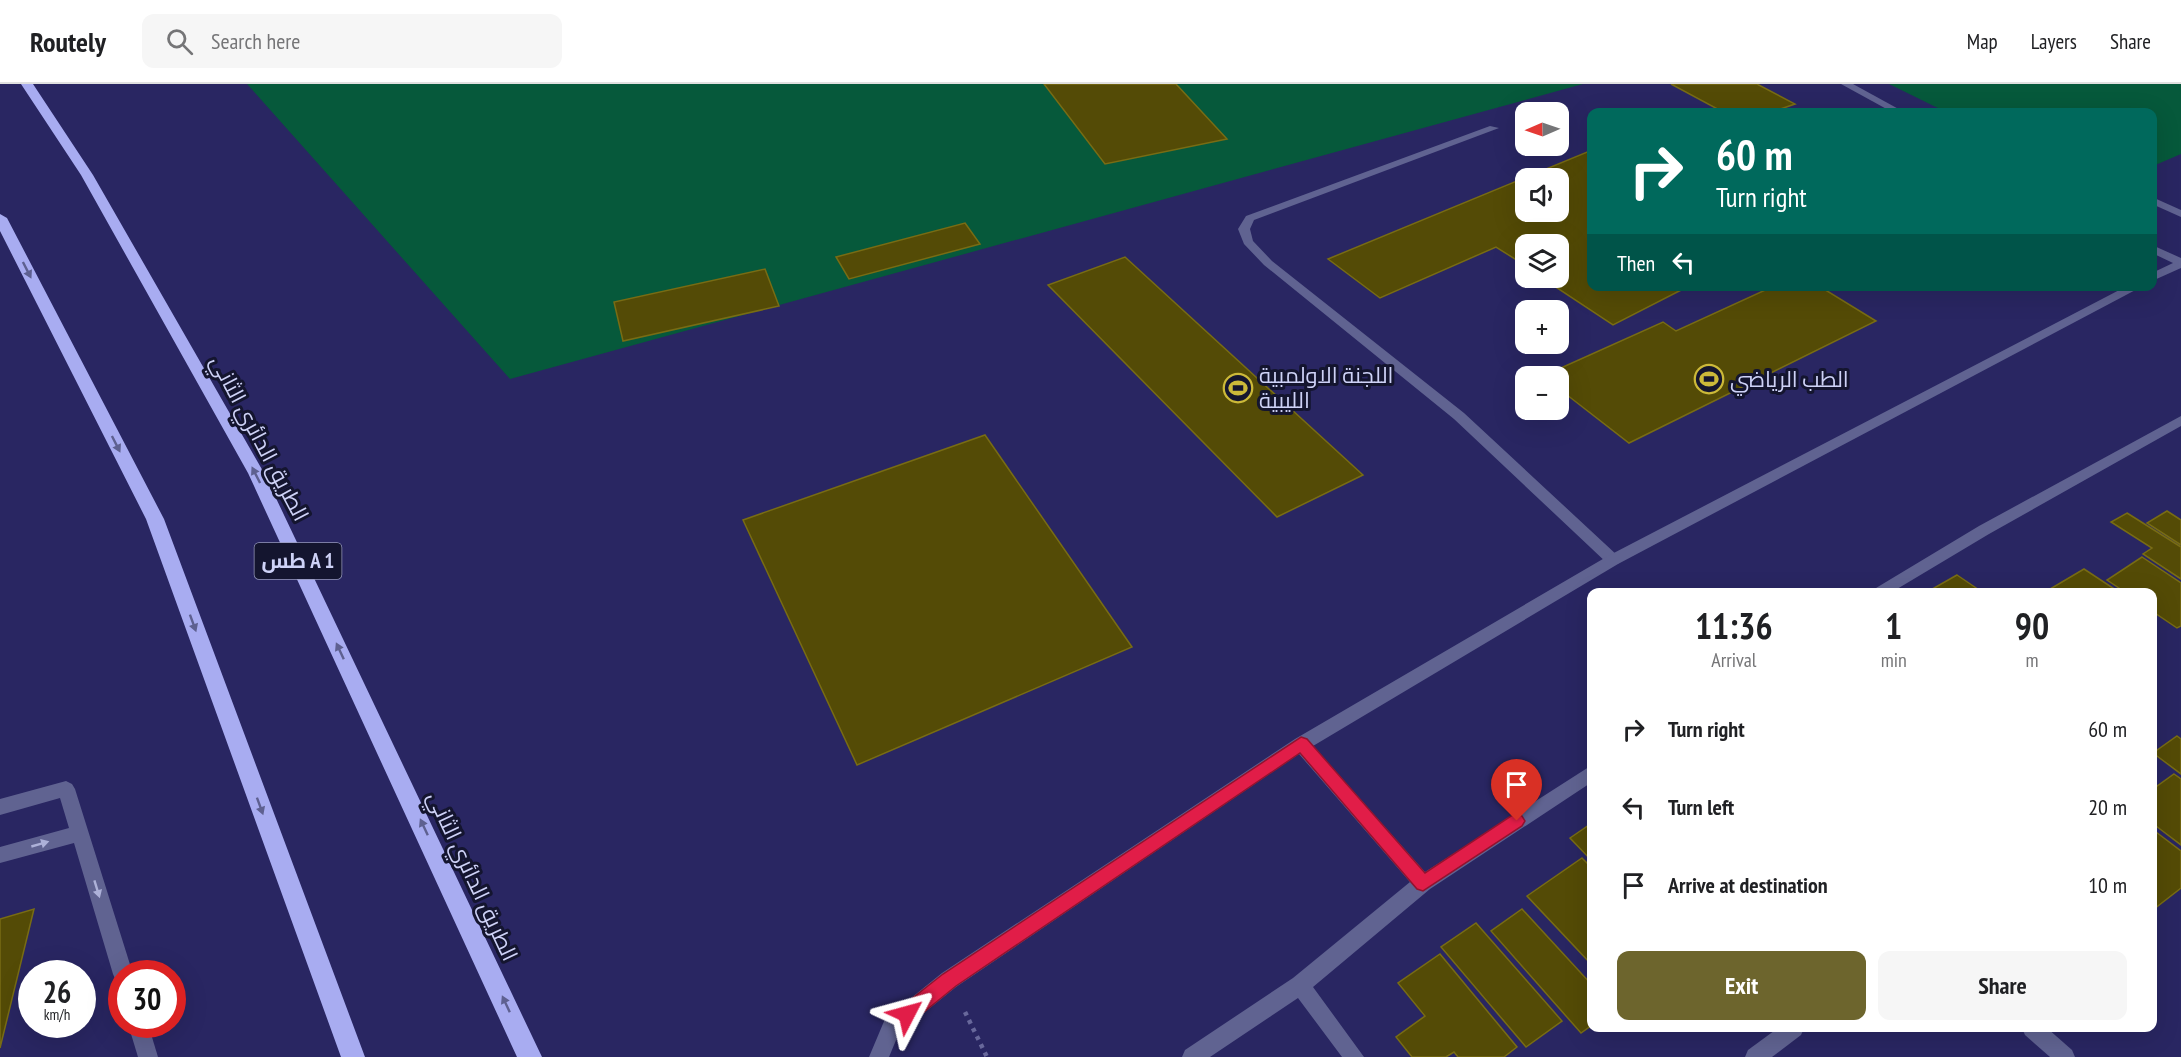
<!DOCTYPE html>
<html lang="en">
<head>
<meta charset="utf-8">
<style>
	body { margin:0; font-family:"PT Sans Narrow",Cairo,sans-serif; background:#f6f6f6; color:#202124; height:100vh; display:flex; flex-direction:column; font-size:22px; white-space:nowrap }
	* { box-sizing:border-box; margin:0 }
	p { font-size:20px; color:#757577 }
	.icon { flex:none; width:33px; height:33px; fill:none; stroke:currentColor; stroke-width:2; stroke-linecap:round; stroke-linejoin:round }
	.map { position:relative; flex:1; overflow:hidden }
	.details { position:absolute; left:1587px; top:504px; width:570px; height:444px; display:flex; flex-direction:column; background:#fff; border-radius:12px; box-shadow:0 6px 24px #0002 }
	.details>* { flex:none }
	.top-card { position:absolute; left:1587px; top:24px; width:570px; height:183px; border-radius:12px; box-shadow:0 6px 24px #0002; background:#00695c; color:#fff; overflow:hidden }
	.needle { width:39px; rotate:268deg }
	.controls { position:absolute; left:1515px; top:18px; display:grid; gap:12px }
	.controls a { display:grid; place-items:center; width:54px; height:54px; border-radius:12px; background:#fff; box-shadow:0 6px 24px #0002; font-size:30px }
	.speed { position:absolute; left:18px; top:876px; display:flex; gap:12px; font-size:30px; font-weight:700; text-align:center }
	.speed>* { display:grid; place-content:center; width:78px; height:78px; border-radius:50%; background:#fff; box-shadow:0 6px 24px #0002; line-height:1 }
	.speed small { font-size:15px; font-weight:400 }
	.speed .limit { border:9px solid #d22; background:#fff; color:#111 }
	.pin { position:absolute; display:grid; place-items:center; width:51px; height:51px; color:#fff; margin:-62px -26px; border-radius:50% 50% 50% 0; rotate:-45deg; box-shadow:0 0 6px #0007 }
	.pin .icon { rotate:45deg }
	.me { position:absolute; width:66px; margin:-33px; rotate:51deg; stroke-linejoin:round; filter:drop-shadow(0 0 4px #0008) }
	.turn { display:flex; align-items:center; gap:21px; height:126px; padding:0 30px; font-size:27px }
	.turn .icon { width:78px; height:78px; stroke-width:2.5 }
	.turn b { display:block; font-size:42px; line-height:51px }
	.then { display:flex; align-items:center; height:57px; padding:0 30px; background:#0003; gap:12px; font-size:22px }
	.eta { display:flex; justify-content:space-evenly; align-items:center; height:102px; text-align:center }
	.eta b { font-size:36px; font-weight:600; line-height:42px }
	.action { display:flex; gap:12px; margin-top:auto; padding:12px 30px }
	.action a { flex:1; height:69px; border-radius:12px; background:#6d652d; color:#fff; font-size:24px; font-weight:600; line-height:69px; text-align:center }
	.action a+a { background:#f6f6f6; color:#202124 }
	ul { padding:0; list-style:none }
	li { display:flex; align-items:center; gap:18px; height:78px; padding:0 30px }
	li div { flex:1 }
	li b { display:block; font-size:22px }
	li em { font-style:normal }
	header { display:flex; align-items:center; gap:36px; box-sizing:border-box; height:84px; padding:0 30px; background:#fff; border-bottom:2px solid #e0e0e0 }
	header strong { font-size:28px }
	nav { display:flex; gap:33px; margin-inline-start:auto; font-size:21px }
	.search { width:420px; height:54px; background:#f6f6f6; display:flex; align-items:center; gap:15px; box-sizing:border-box; padding:0 21px; border-radius:12px; color:#757577; font-size:22px }
	.map>svg:first-child { display:block }
	.green { fill:#06593b }
	.building { fill:#544b06; stroke:#786c14; stroke-width:1.5; fill-rule:evenodd }
	.lines { fill:none; stroke-linecap:round; stroke-linejoin:round }
	.path { stroke:#68689b; stroke-width:4.5; stroke-dasharray:4 5; stroke-linecap:butt }
	.lane { fill:#606391; fill-rule:evenodd }
	.street { fill:#606391; fill-rule:evenodd }
	.highway { fill:#a8acf1; fill-rule:evenodd }
	.oneway { fill:#5e6090 }
	.oneway2 { fill:#adb1d8 }
	.route { fill:#e11d48; stroke:#92132f; stroke-width:1.5 }
	.labels { text-anchor:middle; stroke-width:6; stroke-linejoin:round; paint-order:stroke }
	.shield { fill:#14152f; stroke:#9699bb; stroke-width:1.5 }
	.shield-label { font-size:21px; font-weight:bold; fill:#ced2f7 }
	.poi-label { font-size:22px; fill:#ced2f7; stroke:#14152f; text-anchor:start }
	.street-label { font-size:22px; fill:#ced2f7; stroke:#14152f }
</style>
</head>
<body>
<header>
<strong>Routely</strong>
<div class="search"><svg class="icon" aria-label="search" viewBox="0 0 24 24"><circle cx="10" cy="10" r="6"/><path d="M15 15l6 6"/></svg>Search here</div>
<nav><a>Map</a><a>Layers</a><a>Share</a></nav>
</header>
<div class="map">
<svg width="2181" height="973" viewBox="0 0 2181 973">
	<rect width="100%" height="100%" fill="#292662"/>
	<g class="green">
		<path d="M247 0H1583L510 295Z"/>
		<path d="M1889 0H2181V70L2153 82 2152 28H1946Z"/>
	</g>
	<g class="building">
		<path d="M1044 0H1176L1227 55 1105 80Z"/>
		<path d="M1671 0H1757L1795 20 1772 28H1723Z"/>
		<path d="M1592 66V202H1689L1613 241 1542 194H1558V160H1526V182L1496 163 1380 214 1328 175ZM1526 94H1558V128H1526Z"/>
		<path d="M965 139 980 160 849 195 836 173Z"/>
		<path d="M1125 173 1363 391 1277 433 1048 201Z"/>
		<path d="M765 185 779 222 623 257 614 218Z"/>
		<path d="M1774 202H1819L1876 237 1629 359 1558 304V292H1543L1663 238 1676 247Z"/>
		<path d="M985 351 1132 563 857 681 743 436Z"/>
		<path d="M2167 427 2181 436V461L2147 439Z"/>
		<path d="M2127 429 2181 463V495L2143 470 2152 464 2111 438Z"/>
		<path d="M2142 473 2181 499V542L2177 544 2152 527V508H2125L2107 496Z"/>
		<path d="M2084 485 2119 508H2045Z"/>
		<path d="M1957 491 1982 508H1927Z"/>
		<path d="M2177 652 2181 655V690L2153 669Z"/>
		<path d="M2174 690 2181 695V761L2152 739V699L2157 702Z"/>
		<path d="M1592 739V777L1570 754Z"/>
		<path d="M2152 745 2181 767V804L2154 825Z"/>
		<path d="M1582 774 1592 784V881L1527 812Z"/>
		<path d="M34 825 0 964V835Z"/>
		<path d="M1522 825 1592 901V941L1581 949 1491 847Z"/>
		<path d="M1476 839 1562 937 1526 963 1441 863Z"/>
		<path d="M1440 870 1517 963 1504 973H1458L1454 968 1446 973H1412L1396 953 1425 932 1398 899Z"/>
	</g>
	<g class="lines">
		<path class="path" d="M965 928 987 973"/>
		<g class="lane">
			<path d="M1490 42 1499 44 1254 136 1250 145 1253 157 1272 177 1464 329 1618 472 1620 476 1618 480H1608L1454 335 1264 181 1244 160 1238 145 1246 132Z"/>
			<path d="M2152 113 2181 126V133L2152 120Z"/>
		</g>
		<g class="street">
			<path d="M1841 0H1853L1904 28H1892Z"/>
			<path d="M2152 161 2181 174V184L2152 197V189L2173 179 2152 169Z"/>
			<path d="M2127 202H2143L1618 480 1313 662 1425 788 1592 681V698L1430 805 1313 903 1364 973H1342L1298 914 1210 973H1182L1185 966 1293 894 1410 798 1299 670 956 903 899 949 889 973H869L885 935 942 889 1295 655 1608 472Z"/>
			<path d="M2181 332V342L1989 450 1892 508H1874L1876 504 1979 442Z"/>
			<path d="M66 697 72 700 75 705 133 890H122V899L116 897 113 890 74 759 0 779V763L69 744 60 714 0 731V715Z"/>
			<path d="M128 940H148L158 973H138Z"/>
			<path d="M1778 944H1804L1801 951 1772 973H1745L1748 966Z"/>
			<path d="M2022 944H2047L2072 966 2075 973H2050L2025 951Z"/>
		</g>
		<g class="highway">
			<path d="M21 0H33L93 91 264 389 542 973H517L248 389 81 91Z"/>
			<path d="M0 130 7 134 164 435 365 973H341L146 435 0 147Z"/>
		</g>
	</g>
	<defs><path id="oneway-solid" d="M-6-.8H1V-3.2L6.5 0L1 3.2V.8H-6Z" transform="scale(1.5)"/></defs>
	<g class="oneway">
		<use href="#oneway-solid" transform="translate(27 186) rotate(63)"/>
		<use href="#oneway-solid" transform="translate(116 360) rotate(63)"/>
		<use href="#oneway-solid" transform="translate(256 391) rotate(-117)"/>
		<use href="#oneway-solid" transform="translate(193 539) rotate(70)"/>
		<use href="#oneway-solid" transform="translate(340 567) rotate(-115)"/>
		<use href="#oneway-solid" transform="translate(260 722) rotate(70)"/>
		<use href="#oneway-solid" transform="translate(424 743) rotate(-115)"/>
		<use href="#oneway-solid" transform="translate(506 920) rotate(-115)"/>
	</g>
	<g class="oneway2">
		<use href="#oneway-solid" transform="translate(40 760) rotate(-16)"/>
		<use href="#oneway-solid" transform="translate(97 805) rotate(73)"/>
	</g>
	<path class="route" d="M1301 653 1307 655 1425 789 1511 732 1517 730 1522 732 1525 737 1522 742 1423 807 1417 805 1300 669 956 902 913 937 907 939 900 937 898 930 900 924 943 890Z"/>
	<defs>
		<g id="stadium-ring" transform="scale(1.5)"><circle r="9.5" fill="#14152f" stroke="#ccb939" stroke-width="1.5"/><path d="M0-5a6.5 5 0 1 0 0 10a6.5 5 0 1 0 0-10ZM-3.5-1.8h7v3.6h-7Z" fill="#ccb939"/></g>
	</defs>
	<g fill-rule="evenodd">
		<use href="#stadium-ring" x="1709" y="295"/>
		<use href="#stadium-ring" x="1238" y="304"/>
	</g>
	<g class="labels">
		<rect class="shield" x="254.5" y="459" width="87" height="36" rx="4.5"/>
		<g class="shield-label">
			<text x="298" y="484">طس A 1</text>
		</g>
		<g class="poi-label">
			<text x="1259" y="299">اللجنة الاولمبية<tspan x="1259" dy="25">الليبية</tspan></text>
			<text x="1730" y="303">الطب الرياضي</text>
		</g>
		<g class="street-label">
			<text transform="translate(260 354) rotate(62)" y="8">الطريق الدائري الثاني</text>
			<text transform="translate(473 792) rotate(65)" y="8">الطريق الدائري الثاني</text>
		</g>
	</g>
</svg>
<div class="controls">
<a><svg class="needle" viewBox="-14 -14 28 28"><path d="M0-13l5 13h-10z" fill="#e53935"/><path d="M0 13l5-13h-10z" fill="#757577"/></svg></a>
<a><svg class="icon" aria-label="sound" viewBox="0 0 24 24"><path d="M4 9h4l5-4v14l-5-4H4zM17 9q2 3 0 6"/></svg></a>
<a><svg class="icon" aria-label="layers" viewBox="0 0 24 24"><path d="M12 4l9 5-9 5-9-5zM3 14l9 5 9-5"/></svg></a>
<a>+</a>
<a>−</a>
</div>
<div class="speed"><div>26<small>km/h</small></div><div class="limit">30</div></div>
<div class="pin" style="left:1517px;top:737px;background:#d93025"><svg class="icon" aria-label="arrive" viewBox="0 0 24 24"><path d="M6 21V4h12l-3 4 3 4H6"/></svg></div>
<svg class="me" style="left:907px;top:930px" viewBox="-20 -20 40 40"><path d="M0-17L14 15 0 8-14 15z" fill="#e11d48" stroke="#fff" stroke-width="4"/></svg>
<div class="top-card">
<div class="turn"><svg class="icon" aria-label="right" viewBox="0 0 24 24"><path d="M7 20v-9h11M14 6l5 5-5 5"/></svg><div><b>60 m</b>Turn right</div></div>
<div class="then">Then<svg class="icon" aria-label="left" viewBox="0 0 24 24"><path d="M17 20v-9H6M10 6l-5 5 5 5"/></svg></div>
</div>
<section class="details">
<div class="eta">
<div><b>11:36</b><p>Arrival</p></div>
<div><b>1</b><p>min</p></div>
<div><b>90</b><p>m</p></div>
</div>
<ul>
<li><svg class="icon" aria-label="right" viewBox="0 0 24 24"><path d="M7 20v-9h11M14 6l5 5-5 5"/></svg><div><b>Turn right</b></div><em>60 m</em></li>
<li><svg class="icon" aria-label="left" viewBox="0 0 24 24"><path d="M17 20v-9H6M10 6l-5 5 5 5"/></svg><div><b>Turn left</b></div><em>20 m</em></li>
<li><svg class="icon" aria-label="arrive" viewBox="0 0 24 24"><path d="M6 21V4h12l-3 4 3 4H6"/></svg><div><b>Arrive at destination</b></div><em>10 m</em></li>
</ul>
<div class="action"><a>Exit</a><a>Share</a></div>
</section>
</div>
</body>
</html>
